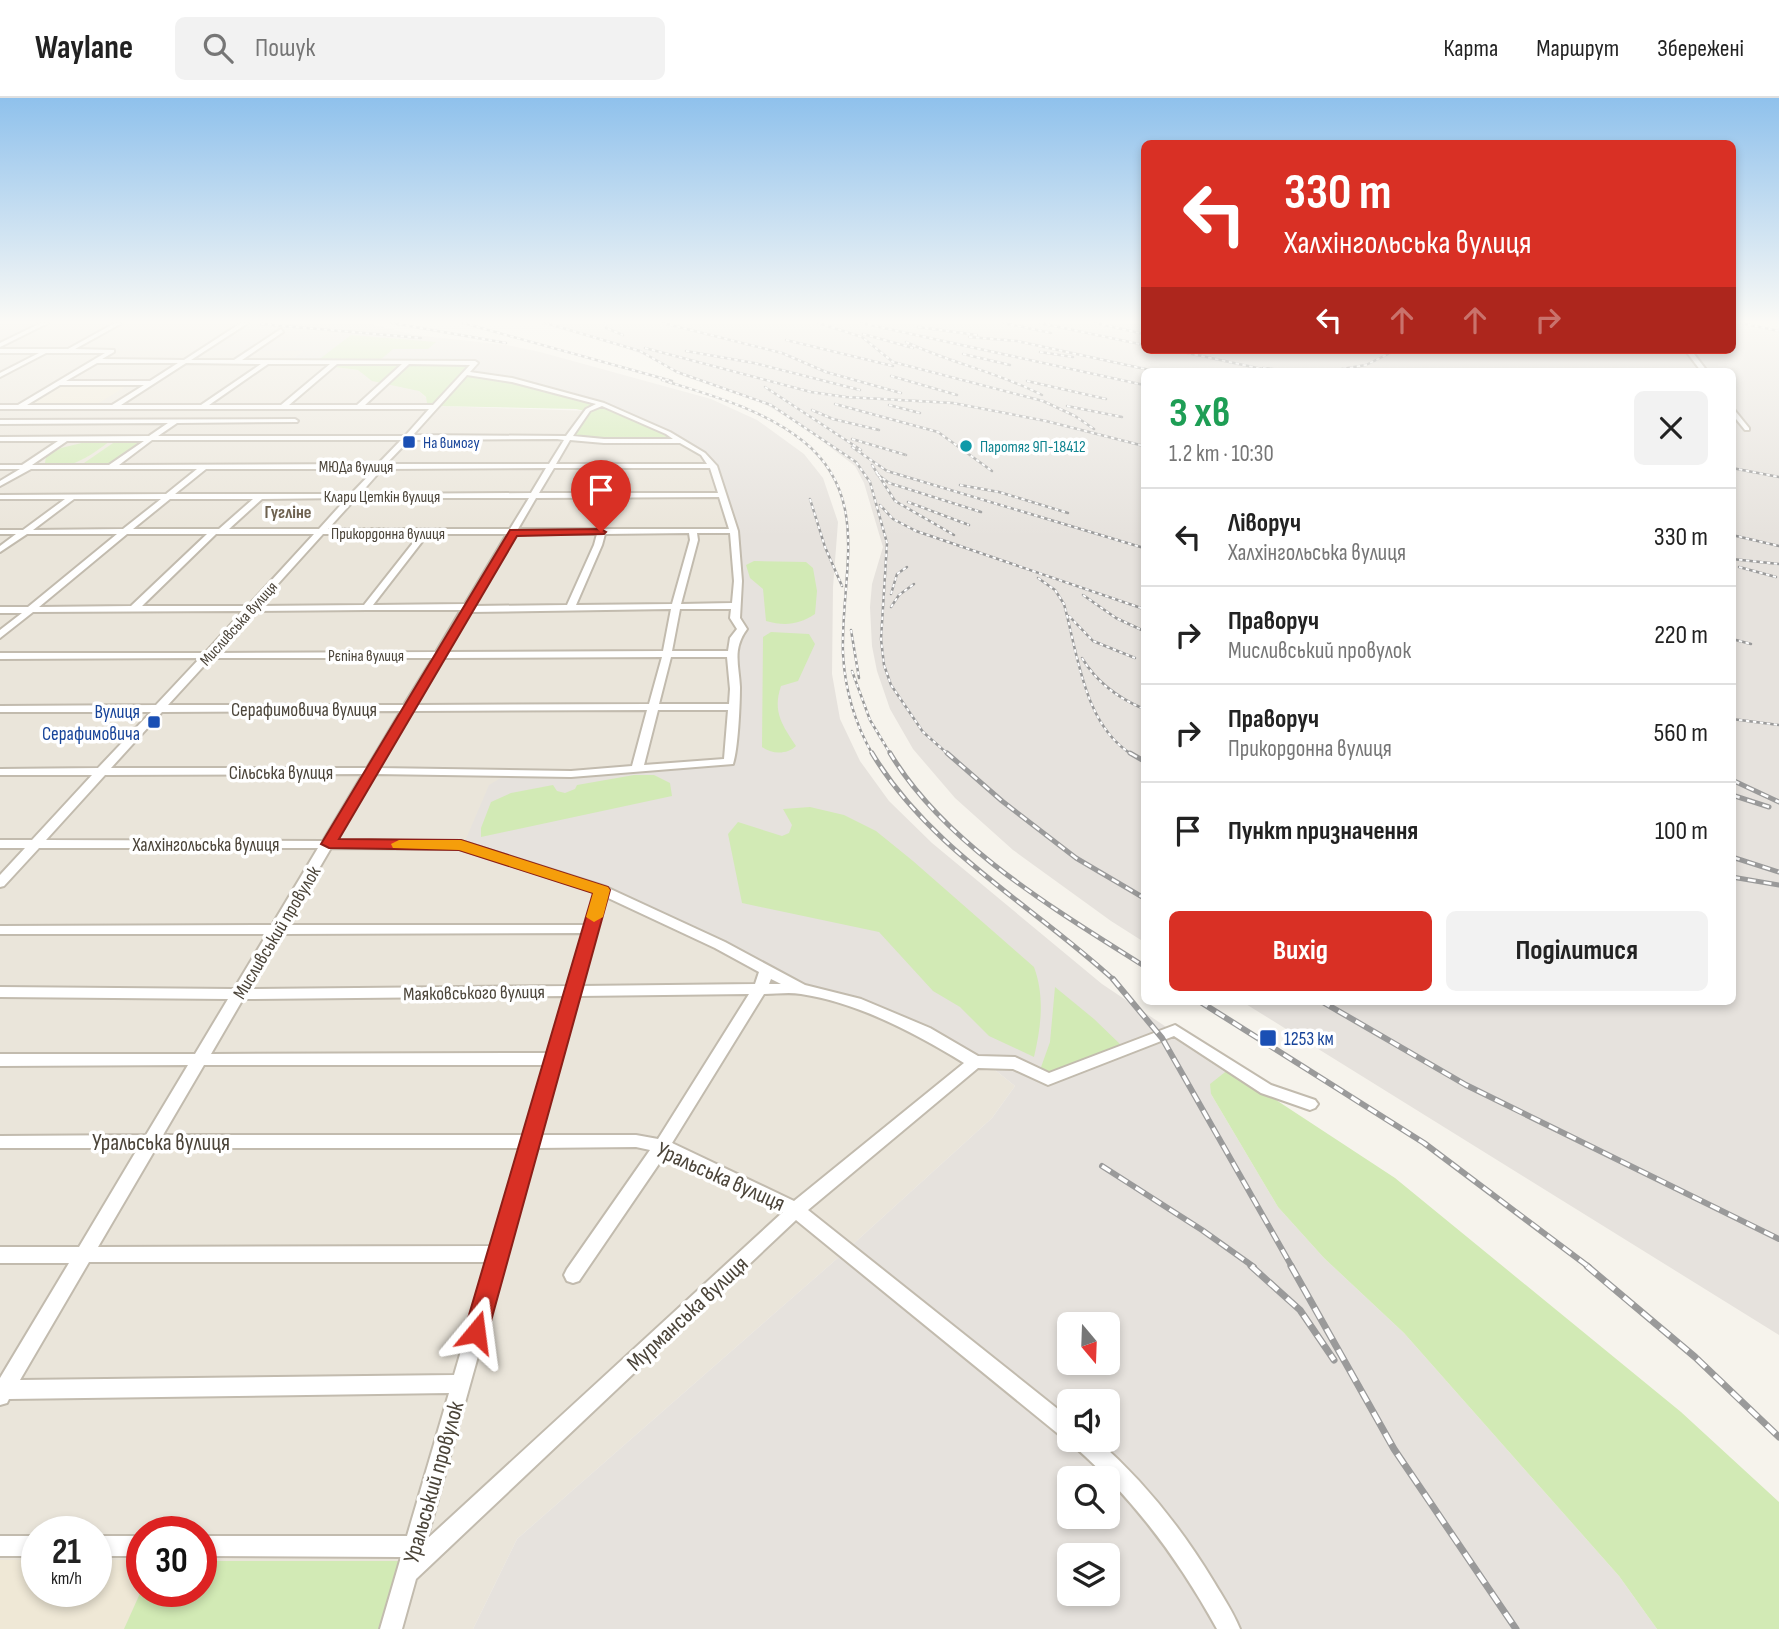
<!DOCTYPE html>
<html lang="uk">
<head>
<meta charset="utf-8">
<style>
	body { margin:0; font-family:"Sofia Sans Condensed",sans-serif; background:#f2f2f2; color:#222; height:100vh; display:flex; flex-direction:column; font-size:26px; white-space:nowrap }
	* { box-sizing:border-box; margin:0 }
	p { font-size:23px; color:#767676 }
	.icon { flex:none; width:38px; height:38px; fill:none; stroke:currentColor; stroke-width:2; stroke-linecap:round; stroke-linejoin:round }
	.map { position:relative; flex:1; overflow:hidden }
	.details { position:absolute; left:1141px; top:270px; width:595px; height:637px; display:flex; flex-direction:column; background:#fff; border-radius:10px; box-shadow:0 4px 10px #0003 }
	.details>* { flex:none }
	.banner { position:absolute; left:1141px; top:42px; width:595px; height:214px; border-radius:10px; box-shadow:0 4px 10px #0003; background:#d93025; color:#fff; overflow:hidden }
	.needle { width:46px; rotate:161deg }
	.buttons { position:absolute; left:1057px; top:1214px; display:grid; gap:14px }
	.buttons a { display:grid; place-items:center; width:63px; height:63px; border-radius:10px; background:#fff; box-shadow:0 4px 10px #0003; font-size:35px }
	.speed { position:absolute; left:21px; top:1418px; display:flex; gap:14px; font-size:35px; font-weight:700; text-align:center }
	.speed>* { display:grid; place-content:center; width:91px; height:91px; border-radius:50%; background:#fff; box-shadow:0 4px 10px #0003; line-height:1 }
	.speed small { font-size:18px; font-weight:400 }
	.speed .limit { border:10px solid #d22; background:#fff; color:#111 }
	.pin { position:absolute; display:grid; place-items:center; width:60px; height:60px; color:#fff; margin:-72px -30px; border-radius:50% 50% 50% 0; rotate:-45deg; box-shadow:0 0 7px #0007 }
	.pin .icon { rotate:45deg }
	.me { position:absolute; width:77px; margin:-38px; rotate:16deg; stroke-linejoin:round; filter:drop-shadow(0 0 5px #0008) }
	.turn { display:flex; align-items:center; gap:24px; height:147px; padding:0 28px; font-size:32px }
	.turn .icon { width:91px; height:91px; stroke-width:2.5 }
	.turn b { display:block; font-size:49px; line-height:60px }
	.lanes { display:flex; align-items:center; height:66px; padding:0 28px; background:#0003; justify-content:center; gap:35px; direction:ltr }
	.lanes .off { opacity:.35 }
	.round { display:grid; place-items:center; flex:none; width:74px; height:74px; border-radius:10px; background:#f2f2f2 }
	.headline { display:flex; align-items:center; justify-content:space-between; height:119px; padding:0 28px }
	h1 { font-size:42px; font-weight:700; line-height:52px; color:#1e9e55 }
	.primary-button { display:flex; gap:14px; margin-top:auto; padding:14px 28px }
	.primary-button a { flex:1; height:80px; border-radius:10px; background:#d93025; color:#fff; font-size:28px; font-weight:700; line-height:80px; text-align:center }
	.primary-button a+a { background:#f2f2f2; color:#222 }
	ul { padding:0; list-style:none }
	li { display:flex; align-items:center; gap:21px; height:98px; padding:0 28px; border-top:2px solid #e0e0e0 }
	li div { flex:1 }
	li b { display:block; font-size:26px }
	li em { font-style:normal }
	header { display:flex; align-items:center; gap:42px; box-sizing:border-box; height:98px; padding:0 35px; background:#fff; border-bottom:2px solid #e0e0e0 }
	header strong { font-size:33px }
	nav { display:flex; gap:38px; margin-inline-start:auto; font-size:24px }
	.search { width:490px; height:63px; background:#f2f2f2; display:flex; align-items:center; gap:18px; box-sizing:border-box; padding:0 24px; border-radius:10px; color:#767676; font-size:26px }
	.map>svg:first-child { display:block }
	.residential { fill:#eae5da; fill-rule:evenodd }
	.industrial { fill:#e6e2dd; fill-rule:evenodd }
	.education { fill:#efe8d6 }
	.green { fill:#d2eab5 }
	.lines { fill:none; stroke-linecap:round; stroke-linejoin:round }
	.minor-casing { stroke:#c2bbae; stroke-width:4 }
	.minor { fill:#fff; fill-rule:evenodd }
	.rail-far3-casing { stroke:#9a9a9a; stroke-width:2.5 }
	.rail-far2-casing { stroke:#9a9a9a; stroke-width:5 }
	.rail-far1-casing { stroke:#9a9a9a; stroke-width:6 }
	.rail-casing { stroke:#9a9a9a; stroke-width:7 }
	.rail-far3 { stroke:#fff; stroke-width:2; stroke-dasharray:3.5; stroke-linecap:butt }
	.rail-far2 { stroke:#fff; stroke-width:2.5; stroke-dasharray:8; stroke-linecap:butt }
	.rail-far1 { stroke:#fff; stroke-width:3.5; stroke-dasharray:10; stroke-linecap:butt }
	.rail { stroke:#fff; stroke-width:4.5; stroke-dasharray:12; stroke-linecap:butt }
	.route { fill:#d93025; stroke:#8d1f18; stroke-width:2 }
	.slow { fill:#f59e0b }
	.transit-dot { fill:#1a4fb4; stroke:#fff; stroke-width:2.5 }
	.culture-dot { fill:#0f9aa8; stroke:#fff; stroke-width:2.5 }
	.labels { text-anchor:middle; stroke-width:7; stroke-linejoin:round; paint-order:stroke }
	.far-transit-label { font-size:16px; fill:#164399; stroke:#fff; text-anchor:start }
	.far-culture-label { font-size:16px; fill:#0d838f; stroke:#fff; text-anchor:start }
	.far-street-label { font-size:16px; fill:#4b4439; stroke:#fff }
	.far-neighbourhood-label { font-size:18px; font-weight:bold; fill:#6e6250; stroke:#fff }
	.street-label { font-size:19px; fill:#4b4439; stroke:#fff }
	.transit-label { font-size:19px; fill:#164399; stroke:#fff; text-anchor:end }
	.near-street-label { font-size:23px; fill:#4b4439; stroke:#fff }
</style>
</head>
<body>
<header>
<strong>Waylane</strong>
<div class="search"><svg class="icon" aria-label="search" viewBox="0 0 24 24"><circle cx="10" cy="10" r="6"/><path d="M15 15l6 6"/></svg>Пошук</div>
<nav><a>Карта</a><a>Маршрут</a><a>Збережені</a></nav>
</header>
<div class="map">
<svg width="1779" height="1531" viewBox="0 0 1779 1531">
	<rect width="100%" height="100%" fill="#f6f3ec"/>
	<path class="residential" d="M0 225H249L209 252H304L290 263 340 264 335 269 358 272 419 293 435 308 590 313 576 338 682 342 701 352 716 368 737 432 741 459 737 645 734 667 571 679 504 678 466 743 605 788 724 843 803 886 858 900 928 930 985 964 1015 988 992 1020 840 1158 517 1441 473 1531H0ZM37 1433H96V1493H37ZM142 1433H201V1493H142Z"/>
	<g class="industrial">
		<path d="M249 225H368L414 237 507 247 540 254 711 301 757 322 804 356 823 380 838 424 833 489 832 576 840 621 860 663 889 703 932 745 1102 886 1229 971 1211 996 1278 1109 1324 1160 1404 1235 1619 1478 1657 1531H473L517 1441 840 1158 992 1020 1015 988 985 964 928 930 858 900 803 886 724 843 605 788 465 743 489 687 504 678 571 679 734 667 737 645V556L741 459 737 432 716 368 706 356 648 325 469 275 477 266 288 264 303 253 208 252ZM1069 1227H1108V1265H1069ZM1069 1304H1108V1342H1069ZM1069 1381H1108V1419H1069ZM1069 1458H1108V1496H1069Z"/>
		<path d="M538 225H1144V252H1732L1733 225 1779 232V1237L1241 903H1732V273H1144V844L1111 823 1013 752 955 700 913 651 890 611 877 573 872 548 870 509 872 486 883 449 864 385 855 368 806 331 765 306 683 278 644 257 617 247Z"/>
	</g>
	<g class="education">
		<path d="M60 287H128L94 308 23 307Z"/>
		<path d="M0 1462H37V1493H96V1462H142V1491L124 1531H0Z"/>
	</g>
	<g class="green">
		<path d="M351 237 436 244 428 251H393L379 263H317Z"/>
		<path d="M340 264 478 265 469 274C529 283 587 298 643 323 656 329 669 333 682 342L582 341 575 338 590 314 576 311 435 308 427 305 426 299 419 293 372 283 358 272 334 269Z"/>
		<path d="M94 342 109 344C89 358 70 374 45 365L46 358 61 350Z"/>
		<path d="M116 343H144L113 365H84Z"/>
		<path d="M754 463 806 464 813 470 817 493 815 516C798 527 785 528 766 523L763 491 750 480 746 467Z"/>
		<path d="M771 534 809 536 815 546 798 583 781 588C772 614 783 628 796 648 787 657 771 656 762 649L763 539Z"/>
		<path d="M634 677H654L670 685 672 698 481 739V730L491 704 511 695 553 687 557 693 565 695 575 691 577 687Z"/>
		<path d="M810 709 844 717 876 733 913 763 1034 869C1045 899 1041 929 1034 959L989 938 960 909 933 893 879 834 742 805 728 736 738 724 782 738 789 735 792 727 783 711Z"/>
		<path d="M1055 889 1094 921 1122 948 1050 974 1040 972 1050 944Z"/>
		<path d="M1229 971 1395 1080 1681 1314 1779 1404V1531H1657L1619 1478 1404 1235 1324 1160 1278 1109 1211 996 1210 986Z"/>
		<path d="M201 1463H399L380 1531H124L142 1491 201 1493Z"/>
	</g>
	<g class="lines">
		<g class="minor-casing">
			<g id="minor">
				<path d="M41 225H48L0 249V245Z"/>
				<path d="M115 225H122L75 251 114 252V254L102 261 184 262 241 225H248L191 262H234L281 231 283 234 242 262 475 263 478 265 470 274 512 280 604 305 670 334 705 355 717 368 738 433 742 483 740 520 747 531C732 551 739 567 740 589 740 607 738 651 733 666L571 679 375 676 335 743H461L606 789 725 844 805 887 861 901 930 930 978 958 1015 959 1049 975 1175 927 1271 987 1315 1002 1318 1006 1315 1010 1310 1012 1261 995 1174 938 1048 987 1013 971 978 970 808 1112 1069 1320V1342L1062 1339 796 1122 416 1481 402 1531H380L401 1459 201 1458V1438H407L449 1295 9 1301 7 1305 0 1307V1280L69 1165H0V1149H79L138 1050H0V1038L146 1037 188 967 0 968V956H195L228 901 0 899V889L234 891 267 836H0V828L272 827 318 750H39L4 788 0 789V777L25 750H0V742H32L92 677H0V671L98 670 151 614H0V608L156 607 200 560 0 561V555H205L243 513 33 514 0 540V532L22 515H0V509H28L117 436H27L0 454V448L16 436H0V432H23L65 401H0V397L166 396 197 371H31L0 388V383L20 371H0V367H22L58 343H0V339L149 338 168 325 0 326V322L295 321 298 323 297 324 177 325 158 338H405L429 311H0V307H18L105 255H46L0 279V275L39 255H0V251H68ZM97 265H178L150 283H66ZM186 265 261 266 201 307H121ZM268 266H330L281 307H209ZM337 266H402L357 307H289ZM409 266 470 267 433 307H365ZM467 277 512 284 596 306 586 311 566 338 413 337ZM60 287H144L112 307H27ZM602 308 666 336 673 341H604L573 338 590 313ZM557 341 564 342 549 366H386L409 342ZM152 342H401L378 366 119 367ZM570 342 604 345H680L701 357 707 366H556ZM67 343H144L109 367H32ZM546 370 531 395 360 396 382 371ZM554 370H710L718 395H539ZM206 371H375L351 396H175ZM719 399 729 431H518L536 400ZM347 400 319 431H229L262 401ZM356 400H529L510 431H328ZM74 401H161L123 431 33 432ZM170 401H253L219 431H133ZM689 435 690 442 672 506 576 507 602 447 605 436ZM697 435H730L734 483 732 505 681 506 698 442ZM127 436H207L131 508 39 509ZM216 436H314L248 508H142ZM323 436H420L364 507 258 508ZM428 436H507L465 506 373 507ZM515 436H597L594 447 567 507 474 508ZM671 511 663 553 446 554 470 514ZM680 511H731L730 520 737 531 730 540 728 553H672ZM367 512H461L436 554 216 555 253 513ZM662 559 649 606 415 607 443 560ZM671 559H727L730 591 729 606H659ZM211 560H433L404 607H168ZM647 612 632 668 571 673 378 670 412 613ZM658 612H728L724 661 644 667ZM401 613 367 670H111L162 614ZM363 676 323 743 46 742 105 677ZM331 750 460 751 595 794 586 827H286ZM606 799 715 850 759 874 755 886 581 888ZM583 835 568 888 249 891 281 836ZM771 881 781 886H769ZM749 896 658 1041 636 1037H540L579 898ZM764 896C776 896 789 894 801 896 857 904 917 936 964 965L794 1103 672 1045ZM565 898 548 955 211 956 243 901ZM204 967H545L524 1037H163ZM636 1049 650 1052 567 1171 564 1177 567 1183 573 1185 579 1183 665 1057 783 1114 427 1441 536 1050ZM156 1050H521L492 1148 98 1149ZM89 1164H487L454 1277 20 1282Z"/>
				<path d="M1685 252H1691L1707 273H1701Z"/>
				<path d="M1732 309 1749 330V332H1745L1732 316Z"/>
				<path d="M1072 1342H1097C1144 1383 1182 1431 1214 1484 1223 1499 1233 1514 1240 1531H1217C1179 1462 1134 1401 1075 1349Z"/>
				<rect x="0" y="1438" width="37" height="20"/>
				<rect x="96" y="1438" width="46" height="20"/>
			</g>
		</g>
		<use href="#minor" class="minor"/>
		<g class="rail-far3-casing">
			<g id="rail-far3">
				<path d="M392 225 506 245"/>
				<path d="M463 225 672 283"/>
				<path d="M546 225 640 253 677 274 771 307 856 364 870 384 887 445 881 541 884 567 891 587 923 634 949 657"/>
				<path d="M605 225 606 230 623 237"/>
				<path d="M663 225 782 255 826 274 901 295"/>
				<path d="M818 225 862 239 893 264 1043 303 1075 318 1094 331"/>
				<path d="M861 225 1144 287"/>
				<path d="M1004 225 1051 235"/>
				<path d="M1040 225 1144 247"/>
				<path d="M1095 225 1144 236"/>
				<path d="M1741 225 1779 233"/>
				<path d="M261 226 421 240"/>
				<path d="M918 229 977 237"/>
				<path d="M863 236 913 250"/>
				<path d="M969 239 1017 243 1154 273"/>
				<path d="M786 242 893 268"/>
				<path d="M906 244C950 265 998 274 1042 297"/>
				<path d="M645 250 811 294 846 299 953 305 1046 323 1144 348"/>
				<path d="M1174 252 1271 273"/>
				<path d="M686 253 754 265 860 292"/>
				<path d="M1040 254 1073 259"/>
				<path d="M963 256 1010 267"/>
				<path d="M1263 270 1288 273"/>
				<path d="M1336 272 1366 267 1396 252"/>
				<path d="M891 278 957 297"/>
				<path d="M662 282C710 297 763 311 803 343 873 399 840 480 843 556 845 593 855 626 873 657"/>
				<path d="M1027 283 1106 301"/>
				<path d="M765 289 861 352"/>
				<path d="M835 306 938 334 992 373"/>
				<path d="M889 307 920 315"/>
				<path d="M1067 308 1122 319"/>
				<path d="M812 312 833 321 879 332"/>
				<path d="M852 341 906 357"/>
				<path d="M852 349 887 373 1144 450"/>
				<path d="M872 367 895 403 954 437"/>
				<path d="M1732 370 1779 379"/>
				<path d="M877 376 889 385 981 414"/>
				<path d="M960 387 999 394 1068 415"/>
				<path d="M810 401 825 449 842 488"/>
				<path d="M908 404 969 427"/>
				<path d="M880 407 893 421 916 433 1144 511"/>
				<path d="M1732 437 1779 448"/>
				<path d="M1732 461 1779 466"/>
				<path d="M1739 469 1776 479"/>
				<path d="M1038 480 1055 492 1064 506C1078 557 1084 628 1133 657"/>
				<path d="M891 496 897 476 907 469"/>
				<path d="M1083 497 1116 520 1144 533"/>
				<path d="M891 509 899 497 914 486"/>
				<path d="M1069 518 1093 543 1135 560"/>
				<path d="M851 532 859 580"/>
				<path d="M1732 541 1751 546"/>
				<path d="M1082 560C1097 585 1118 600 1144 611"/>
				<path d="M852 573 870 622 891 657"/>
				<path d="M1732 621 1779 627"/>
			</g>
		</g>
		<g class="rail-far2-casing">
			<g id="rail-far2">
				<path d="M872 655C930 752 1034 808 1115 883"/>
				<path d="M890 655C945 747 1056 812 1144 868"/>
				<path d="M947 655 1002 703 1076 760 1144 800"/>
				<path d="M1130 655 1144 663"/>
				<path d="M1732 682 1779 704"/>
				<path d="M1732 697 1769 709"/>
				<path d="M1732 759 1779 774"/>
				<path d="M1732 779 1779 787"/>
			</g>
		</g>
		<g class="rail-far1-casing">
			<g id="rail-far1">
				<path d="M1113 881 1162 940 1292 1169"/>
				<path d="M1199 903 1424 1045 1589 1169"/>
				<path d="M1321 903 1466 987 1779 1141"/>
				<path d="M1102 1068 1202 1132 1254 1169"/>
			</g>
		</g>
		<g class="rail-casing">
			<g id="rail">
				<path d="M1251 1168 1300 1212 1334 1262"/>
				<path d="M1291 1168 1394 1351 1516 1531"/>
				<path d="M1587 1168 1695 1259 1779 1339"/>
			</g>
		</g>
		<use href="#rail-far3" class="rail-far3"/>
		<use href="#rail-far2" class="rail-far2"/>
		<use href="#rail-far1" class="rail-far1"/>
		<use href="#rail" class="rail"/>
	</g>
	<linearGradient id="sky" x2="0" y2="1"><stop stop-color="#8fc1ec"/><stop offset="0.51" stop-color="#fbfaf6"/><stop offset="1" stop-color="#fbfaf6" stop-opacity="0"/></linearGradient>
	<rect width="1779" height="439" fill="url(#sky)"/>
	<path class="route" d="M601 431 606 434 604 436 517 438 339 741 461 742 608 789 610 792 488 1234 484 1242 476 1245 467 1242 464 1234 593 795 459 752 329 750 321 746 510 432Z"/>
	<path class="slow" d="M399 742H461L608 789 610 792 603 819 594 824 586 819 593 795 459 752 393 750 391 746Z"/>
	<g class="transit-dot">
		<rect x="402" y="337" width="14" height="14" rx="3.5"/>
		<rect x="147" y="617" width="14" height="14" rx="3.5"/>
		<rect x="1259" y="931" width="18" height="18" rx="3.5"/>
	</g>
	<circle class="culture-dot" cx="966" cy="348" r="7"/>
	<g class="labels">
		<g class="far-transit-label">
			<text x="423" y="350">На вимогу</text>
		</g>
		<g class="far-culture-label">
			<text x="980" y="354">Паротяг 9П-18412</text>
		</g>
		<g class="far-street-label">
			<text x="356" y="374">МЮДа вулиця</text>
			<text x="382" y="404">Клари Цеткін вулиця</text>
			<text x="388" y="441">Прикордонна вулиця</text>
			<text transform="translate(238 525) rotate(-48)" y="6">Мисливська вулиця</text>
			<text x="366" y="563">Рєпіна вулиця</text>
		</g>
		<g class="far-neighbourhood-label">
			<text x="288" y="420">Гугліне</text>
		</g>
		<g class="street-label">
			<text x="304" y="618">Серафимовича вулиця</text>
			<text x="281" y="681">Сільська вулиця</text>
			<text x="206" y="753">Халхінгольська вулиця</text>
			<text transform="translate(276 834) rotate(-59)" y="7">Мисливський провулок</text>
			<text transform="translate(474 894) rotate(-1)" y="7">Маяковського вулиця</text>
		</g>
		<g class="transit-label">
			<text x="140" y="620">Вулиця<tspan x="140" dy="22">Серафимовича</tspan></text>
			<text x="1284" y="947" text-anchor="start">1253 км</text>
		</g>
		<g class="near-street-label">
			<text x="161" y="1052">Уральська вулиця</text>
			<text transform="translate(721 1078) rotate(24)" y="8">Уральська вулиця</text>
			<text transform="translate(687 1215) rotate(-43)" y="8">Мурманська вулиця</text>
			<text transform="translate(433 1384) rotate(-74)" y="8">Уральський провулок</text>
		</g>
	</g>
</svg>
<div class="buttons">
<a><svg class="needle" viewBox="-14 -14 28 28"><path d="M0-13l5 13h-10z" fill="#e53935"/><path d="M0 13l5-13h-10z" fill="#767676"/></svg></a>
<a><svg class="icon" aria-label="sound" viewBox="0 0 24 24"><path d="M4 9h4l5-4v14l-5-4H4zM17 9q2 3 0 6"/></svg></a>
<a><svg class="icon" aria-label="search" viewBox="0 0 24 24"><circle cx="10" cy="10" r="6"/><path d="M15 15l6 6"/></svg></a>
<a><svg class="icon" aria-label="layers" viewBox="0 0 24 24"><path d="M12 4l9 5-9 5-9-5zM3 14l9 5 9-5"/></svg></a>
</div>
<div class="speed"><div>21<small>km/h</small></div><div class="limit">30</div></div>
<div class="pin" style="left:601px;top:434px;background:#d93025"><svg class="icon" aria-label="arrive" viewBox="0 0 24 24"><path d="M6 21V4h12l-3 4 3 4H6"/></svg></div>
<svg class="me" style="left:476px;top:1234px" viewBox="-20 -20 40 40"><path d="M0-17L14 15 0 8-14 15z" fill="#d93025" stroke="#fff" stroke-width="4"/></svg>
<div class="banner">
<div class="turn"><svg class="icon" aria-label="left" viewBox="0 0 24 24"><path d="M17 20v-9H6M10 6l-5 5 5 5"/></svg><div><b>330 m</b>Халхінгольська вулиця</div></div>
<div class="lanes"><svg class="icon" aria-label="left" viewBox="0 0 24 24"><path d="M17 20v-9H6M10 6l-5 5 5 5"/></svg><svg class="icon off" aria-label="ahead" viewBox="0 0 24 24"><path d="M12 20V5M6 11l6-6 6 6"/></svg><svg class="icon off" aria-label="ahead" viewBox="0 0 24 24"><path d="M12 20V5M6 11l6-6 6 6"/></svg><svg class="icon off" aria-label="right" viewBox="0 0 24 24"><path d="M7 20v-9h11M14 6l5 5-5 5"/></svg></div>
</div>
<section class="details">
<div class="headline"><div><h1>3 хв</h1><p>1.2 km · 10:30</p></div><a class="round"><svg class="icon" aria-label="close" viewBox="0 0 24 24"><path d="M6 6l12 12M18 6L6 18"/></svg></a></div>
<ul>
<li><svg class="icon" aria-label="left" viewBox="0 0 24 24"><path d="M17 20v-9H6M10 6l-5 5 5 5"/></svg><div><b>Ліворуч</b><p>Халхінгольська вулиця</p></div><em>330 m</em></li>
<li><svg class="icon" aria-label="right" viewBox="0 0 24 24"><path d="M7 20v-9h11M14 6l5 5-5 5"/></svg><div><b>Праворуч</b><p>Мисливський провулок</p></div><em>220 m</em></li>
<li><svg class="icon" aria-label="right" viewBox="0 0 24 24"><path d="M7 20v-9h11M14 6l5 5-5 5"/></svg><div><b>Праворуч</b><p>Прикордонна вулиця</p></div><em>560 m</em></li>
<li><svg class="icon" aria-label="arrive" viewBox="0 0 24 24"><path d="M6 21V4h12l-3 4 3 4H6"/></svg><div><b>Пункт призначення</b></div><em>100 m</em></li>
</ul>
<div class="primary-button"><a>Вихід</a><a>Поділитися</a></div>
</section>
</div>
</body>
</html>
